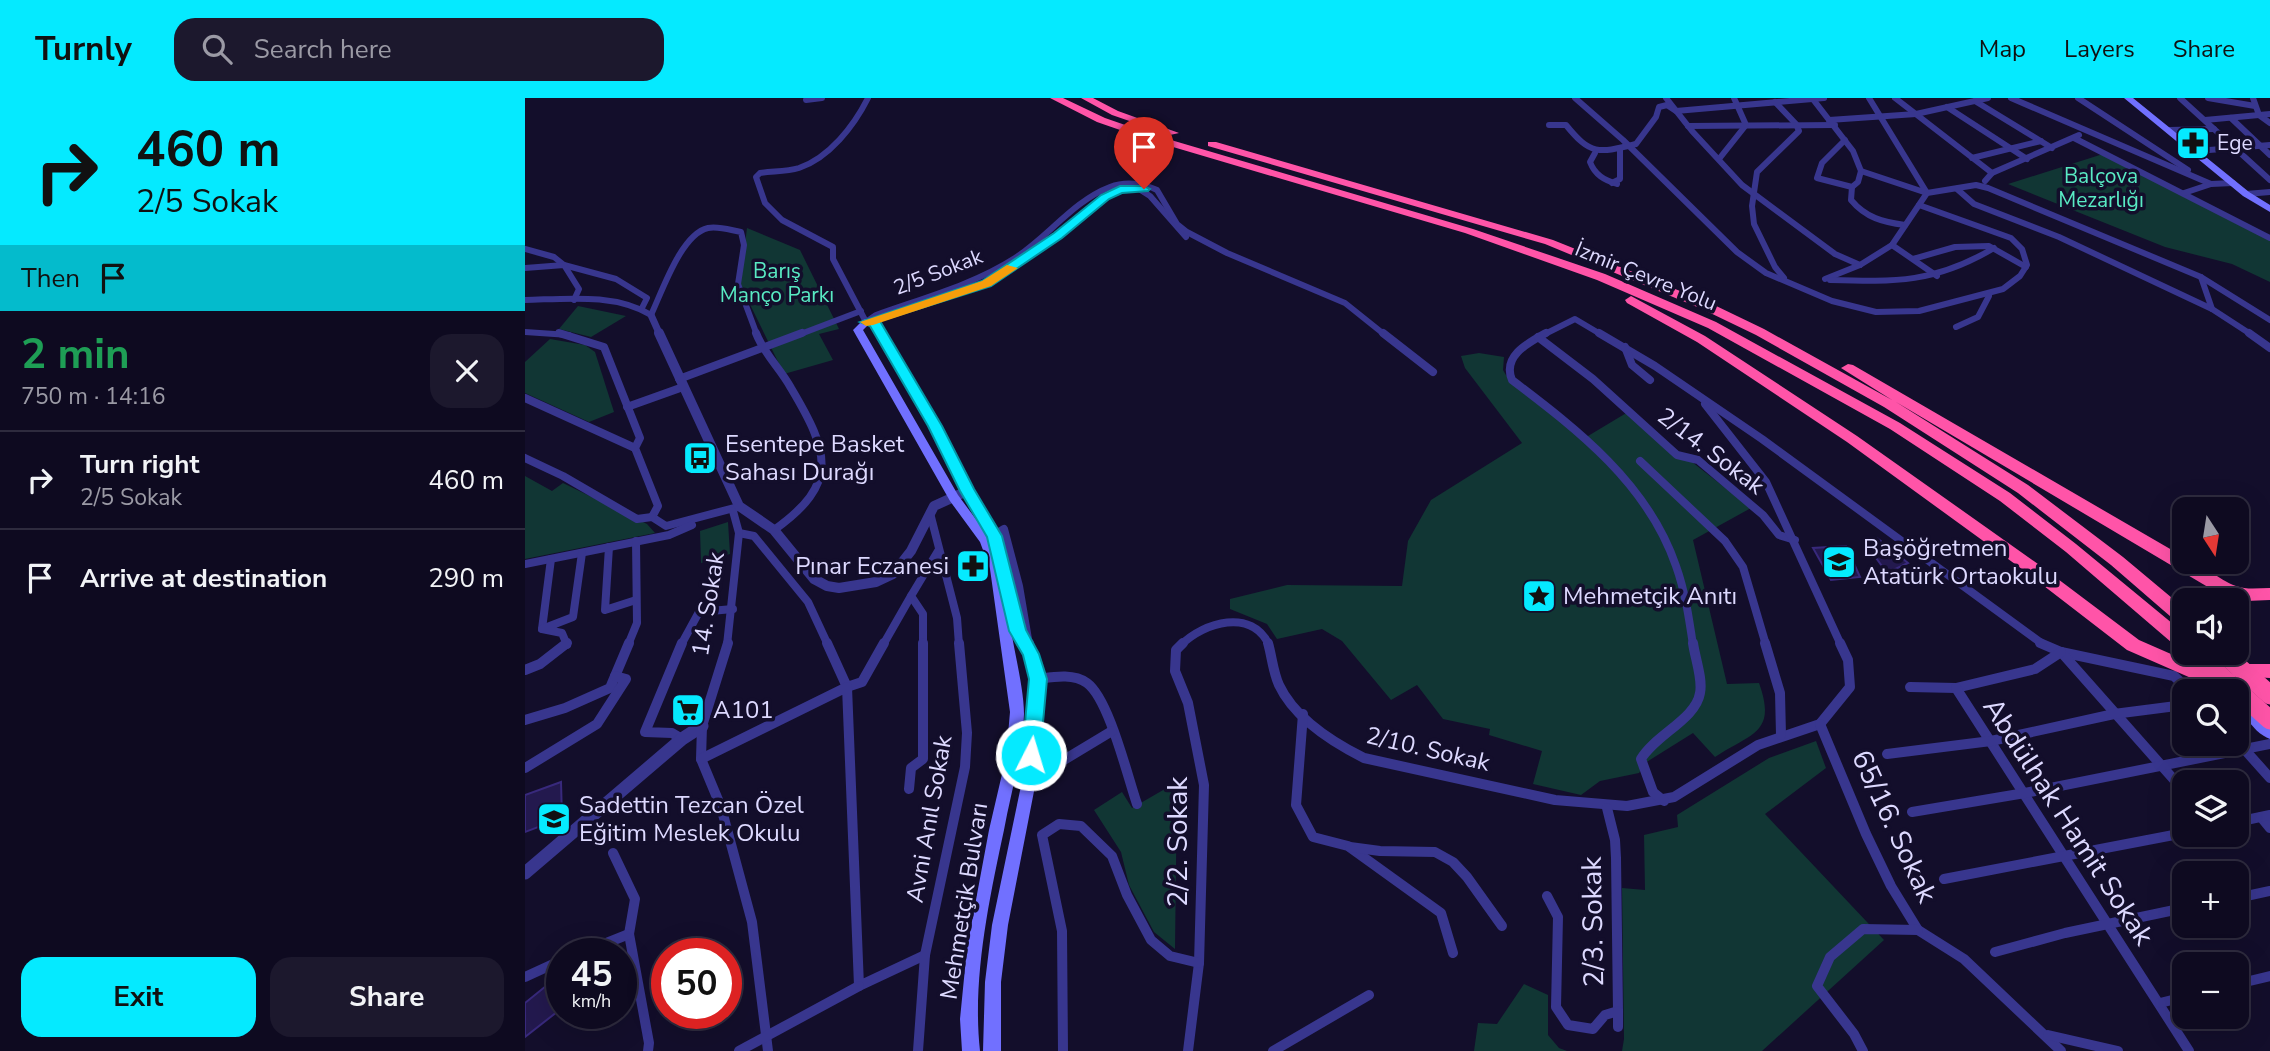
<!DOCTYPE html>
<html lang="en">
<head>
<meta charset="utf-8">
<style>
	body { margin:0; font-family:"Nunito Sans",sans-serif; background:#1c182d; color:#f1f3f6; height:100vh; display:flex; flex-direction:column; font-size:26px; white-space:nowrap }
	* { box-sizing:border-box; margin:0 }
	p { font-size:23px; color:#9b9aa5 }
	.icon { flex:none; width:38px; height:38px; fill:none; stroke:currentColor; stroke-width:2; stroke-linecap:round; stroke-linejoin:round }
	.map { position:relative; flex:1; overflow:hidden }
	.side { display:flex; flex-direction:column; background:#0e0a20; width:525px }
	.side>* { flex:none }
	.hud { background:#05eaff; color:#111; overflow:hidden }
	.needle { width:46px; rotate:168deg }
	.controls { position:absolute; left:1647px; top:399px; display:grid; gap:14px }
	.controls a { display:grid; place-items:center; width:77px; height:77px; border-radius:14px; background:#0e0a20; box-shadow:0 7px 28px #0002,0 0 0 2px #2e2b3e; font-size:35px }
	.speed { position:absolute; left:21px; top:840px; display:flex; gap:14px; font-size:35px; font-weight:700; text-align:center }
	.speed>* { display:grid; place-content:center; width:91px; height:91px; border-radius:50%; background:#0e0a20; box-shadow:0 7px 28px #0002,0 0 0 2px #2e2b3e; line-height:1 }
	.speed small { font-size:18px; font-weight:400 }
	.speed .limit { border:10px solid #d22; background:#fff; color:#111 }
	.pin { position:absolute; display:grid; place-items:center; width:60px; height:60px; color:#fff; margin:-72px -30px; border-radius:50% 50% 50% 0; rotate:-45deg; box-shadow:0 0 7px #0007 }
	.pin .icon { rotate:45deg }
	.me { position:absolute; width:77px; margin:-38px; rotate:5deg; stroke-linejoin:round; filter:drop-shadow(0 0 5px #0008) }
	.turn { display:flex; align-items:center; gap:24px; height:147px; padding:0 21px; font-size:32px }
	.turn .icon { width:91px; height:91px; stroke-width:2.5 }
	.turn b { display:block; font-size:49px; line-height:60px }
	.then { display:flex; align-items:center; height:66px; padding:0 21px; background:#0003; gap:14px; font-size:26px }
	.round { display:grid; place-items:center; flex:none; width:74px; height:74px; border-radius:21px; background:#1c182d }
	.head { display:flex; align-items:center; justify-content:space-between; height:119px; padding:0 21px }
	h1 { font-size:42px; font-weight:700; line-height:52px; color:#1e9e55 }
	.action { display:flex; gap:14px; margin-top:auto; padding:14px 21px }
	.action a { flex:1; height:80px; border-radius:21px; background:#05eaff; color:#111; font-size:28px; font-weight:700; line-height:80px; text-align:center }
	.action a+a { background:#1c182d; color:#f1f3f6 }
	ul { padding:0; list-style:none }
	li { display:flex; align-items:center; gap:21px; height:98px; padding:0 21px; border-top:2px solid #2e2b3e }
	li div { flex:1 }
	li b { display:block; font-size:26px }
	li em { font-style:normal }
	header { display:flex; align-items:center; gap:42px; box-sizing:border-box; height:98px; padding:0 35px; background:#05eaff; color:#111 }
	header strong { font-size:33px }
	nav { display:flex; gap:38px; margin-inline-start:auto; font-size:24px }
	.search { width:490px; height:63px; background:#1c182d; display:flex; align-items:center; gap:18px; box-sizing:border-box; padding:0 24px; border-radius:21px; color:#9b9aa5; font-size:26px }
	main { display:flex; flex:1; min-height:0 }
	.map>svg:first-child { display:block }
	.green { fill:#113634 }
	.building { fill:#23194e; stroke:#38297c; stroke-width:2 }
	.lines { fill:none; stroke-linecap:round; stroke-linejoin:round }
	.minor-far2 { stroke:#38368e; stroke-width:6 }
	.minor-far1 { stroke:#38368e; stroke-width:8 }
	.minor { stroke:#38368e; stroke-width:10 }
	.tertiary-far2 { stroke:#38368e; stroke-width:7 }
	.tertiary-far1 { stroke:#38368e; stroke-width:10 }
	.tertiary { stroke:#38368e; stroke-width:13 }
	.secondary { fill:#7170ff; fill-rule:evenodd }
	.motorway { fill:#ff54a8; fill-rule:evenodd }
	.motorway-bridge { stroke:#ff54a8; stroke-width:19 }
	.route { fill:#05eaff; stroke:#0398a6; stroke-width:2 }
	.slow { fill:#f59e0b }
	.labels { text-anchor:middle; stroke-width:7; stroke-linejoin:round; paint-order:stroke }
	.far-poi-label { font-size:21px; fill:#ddd9ff; stroke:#130e2b; text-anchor:start }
	.far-park-label { font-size:21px; fill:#59ebc4; stroke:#130e2b }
	.far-street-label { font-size:21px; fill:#ddd9ff; stroke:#130e2b }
	.poi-label { font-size:24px; fill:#ddd9ff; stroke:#130e2b; text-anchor:start }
	.street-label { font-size:24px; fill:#ddd9ff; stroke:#130e2b }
	.near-street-label { font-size:28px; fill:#ddd9ff; stroke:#130e2b }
</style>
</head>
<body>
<header>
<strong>Turnly</strong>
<div class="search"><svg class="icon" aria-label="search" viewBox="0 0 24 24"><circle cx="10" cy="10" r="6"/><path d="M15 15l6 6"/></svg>Search here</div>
<nav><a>Map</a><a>Layers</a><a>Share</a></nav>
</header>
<main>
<section class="side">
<div class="hud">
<div class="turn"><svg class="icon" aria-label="right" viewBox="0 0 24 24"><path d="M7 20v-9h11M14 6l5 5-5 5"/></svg><div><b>460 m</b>2/5 Sokak</div></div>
<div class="then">Then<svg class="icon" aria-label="arrive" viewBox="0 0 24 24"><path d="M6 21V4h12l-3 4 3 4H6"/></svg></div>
</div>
<div class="head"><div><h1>2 min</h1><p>750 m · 14:16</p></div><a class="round"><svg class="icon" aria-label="close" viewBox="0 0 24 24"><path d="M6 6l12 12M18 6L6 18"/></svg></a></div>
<ul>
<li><svg class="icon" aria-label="right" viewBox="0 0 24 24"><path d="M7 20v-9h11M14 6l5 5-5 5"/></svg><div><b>Turn right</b><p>2/5 Sokak</p></div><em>460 m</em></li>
<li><svg class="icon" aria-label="arrive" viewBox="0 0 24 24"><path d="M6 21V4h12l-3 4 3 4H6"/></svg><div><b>Arrive at destination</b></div><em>290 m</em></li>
</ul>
<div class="action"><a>Exit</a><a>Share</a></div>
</section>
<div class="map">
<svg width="1745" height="953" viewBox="0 0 1745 953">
	<rect width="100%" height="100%" fill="#130e2b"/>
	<g class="green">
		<path d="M1578 56 1745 142V184L1707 166 1640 149 1483 86Z"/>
		<path d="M222 130 275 152 314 231 294 236 308 262 259 276 215 186Z"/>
		<path d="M53 208 101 218 66 239 34 231Z"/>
		<path d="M25 241 60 247 70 254 89 314 64 324 0 295V264Z"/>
		<path d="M954 255 979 259 978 272 985 284 1058 341 1103 314 1226 410 1168 442 1202 586 1234 585C1252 635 1227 635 1190 659L1168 635 1120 665 1114 675 1075 683 1056 697 1008 686 1017 653 964 637 965 631 918 621 892 587 866 602 817 543 797 531 752 541 742 526 705 511V501L762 487 877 488 883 443 906 402 997 345 940 270 936 258Z"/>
		<path d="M0 378 27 393 38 385 122 426 130 435 0 461Z"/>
		<path d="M203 424 205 456 176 465 175 433Z"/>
		<path d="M1291 643 1301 670 1240 716 1359 842 1237 953H1097L1099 941 1097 790 1120 792 1119 737 1153 729 1152 717 1244 660Z"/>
		<path d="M652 684 650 851 629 834 604 787 596 754 569 712 597 694 607 710Z"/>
		<path d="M999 886 1023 897V937L1034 950 1042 953H949L953 925 972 926Z"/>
	</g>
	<g class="building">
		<path d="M1352 440 1383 465 1362 475 1341 446Z"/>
		<path d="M1321 448 1335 479 1306 482 1288 450Z"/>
		<path d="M36 684 37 720 0 734V697Z"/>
		<path d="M37 875V910L0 939V905Z"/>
	</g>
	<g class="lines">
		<g class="minor-far2">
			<path d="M1050 0 1098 42 1212 154 1241 175 1307 203 1351 214 1394 213 1478 191 1495 178 1502 167 1497 151 1486 140 1394 107"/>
			<path d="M1141 0 1167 33 1217 87 1310 156 1335 167"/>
			<path d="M1287 0 1328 53 1336 73 1402 95"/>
			<path d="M1344 0 1402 95"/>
			<path d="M1370 0 1467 75"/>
			<path d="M1486 0 1686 86 1708 85"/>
			<path d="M1553 0 1663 72"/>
			<path d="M1655 0 1745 82"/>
			<path d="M1683 0 1730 8"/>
			<path d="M1728 0 1734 17 1745 25"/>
			<path d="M281 2 297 0"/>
			<path d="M1450 3 1527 50"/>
			<path d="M1250 4 1271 26 1274 33 1232 74 1227 108 1229 126 1250 169 1259 180"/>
			<path d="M1422 9 1502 61"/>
			<path d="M1706 20 1745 57"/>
			<path d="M1304 22 1391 16 1463 0"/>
			<path d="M1680 22 1745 16"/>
			<path d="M1024 27H1041C1066 58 1074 55 1111 46L1131 19 1134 9 1142 7 1151 13 1299 0"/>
			<path d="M1163 28 1310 27"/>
			<path d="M1644 32 1689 31"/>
			<path d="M1549 40 1745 140"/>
			<path d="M1320 42 1297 65 1292 80 1327 89 1333 84 1336 73"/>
			<path d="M1672 53 1745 47"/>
			<path d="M1070 55 1065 64C1070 77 1079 82 1092 86"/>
			<path d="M1447 60 1516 43"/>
			<path d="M1194 61 1221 27 1209 0"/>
			<path d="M1460 83 1467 75 1554 37"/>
			<path d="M1087 85 1095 81V50"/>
			<path d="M1327 89 1326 102C1341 120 1358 124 1380 127"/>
			<path d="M614 91 625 98 661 139"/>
			<path d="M1432 91 1449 106 1534 139 1687 211 1727 237"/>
			<path d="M1659 95 1686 86"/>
			<path d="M1721 96 1745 94"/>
			<path d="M1367 147 1412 178"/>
			<path d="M0 151 29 159 39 167 91 181 122 200 117 210"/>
			<path d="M1388 161 1430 149 1464 148 1501 169"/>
			<path d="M0 170 39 167 54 191 49 202"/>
			<path d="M1676 179 1687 211"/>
			<path d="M1300 181 1335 167 1367 147 1402 95 1451 87 1463 90 1676 179 1745 222"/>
			<path d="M1305 182C1371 184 1410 185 1469 150"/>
			<path d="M0 202C42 201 89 195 126 217 137 194 156 136 183 130 194 128 205 132 216 134L219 147 213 186 232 237"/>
			<path d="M392 207 461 186 533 137 580 99 600 91"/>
			<path d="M341 224 351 217C398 200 448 187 490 160 523 139 548 103 585 89 600 83 618 85 632 92L652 126 662 134 702 155 820 205 860 237"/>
			<path d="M341 224 308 161V149L257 122 240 105 231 79 235 75C248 73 261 74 274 70 304 60 329 28 343 0"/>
			<path d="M1431 229 1453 219 1464 198"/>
			<path d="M0 234 44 237"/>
			<path d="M273 237 336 213"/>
			<path d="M1018 237 1050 221 1077 237"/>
		</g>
		<g class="minor-far1">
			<path d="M34 235 79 249 115 340 110 350 133 408 127 419 141 428 213 409"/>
			<path d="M231 235C239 256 255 270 266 290 304 354 315 385 249 432"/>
			<path d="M858 235 908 274"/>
			<path d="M1021 235C1003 245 977 258 987 282 1053 332 1123 386 1151 468 1160 493 1164 520 1168 547"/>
			<path d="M1074 235 1130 268 1237 341 1519 547"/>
			<path d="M1724 235 1745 250"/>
			<path d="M1013 239 1068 281 1152 357 1173 362 1238 417 1254 437 1270 442"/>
			<path d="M1100 249 1107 267 1125 282"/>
			<path d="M154 281 277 235"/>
			<path d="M0 300 110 350"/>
			<path d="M1180 306 1241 384 1316 547"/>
			<path d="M102 309 158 289"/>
			<path d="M0 360 38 378 112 421 127 419"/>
			<path d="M1115 363 1200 443 1218 469 1241 547"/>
			<path d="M405 415 432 520 434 547"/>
			<path d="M214 435 229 438 283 504 303 547"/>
			<path d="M464 440 479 431 494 488 504 547"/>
			<path d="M84 449 80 512 111 502"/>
			<path d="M0 466 144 437 167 427"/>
			<path d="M17 531 26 461"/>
			<path d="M42 547 37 535 17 531 48 519 57 455"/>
			<path d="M103 547 112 525 111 443"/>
			<path d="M156 547 174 514 208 511"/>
			<path d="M202 547 214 435 208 413"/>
			<path d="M358 547 386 498"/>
			<path d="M398 547V516L386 498 413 453"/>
			<path d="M656 547C679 524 727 510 744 547"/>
		</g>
		<g class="minor">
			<path d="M157 545 120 634 147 635 157 641"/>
			<path d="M203 545 177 628 176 661 196 709 227 824 243 953"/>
			<path d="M302 545 322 589 337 584 359 545"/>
			<path d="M504 545 505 551"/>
			<path d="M658 545 651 552 650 573 663 605 679 687 674 865 663 953"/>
			<path d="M743 545C747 559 748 574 754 587 770 621 807 644 839 660L1030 702 1102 708 1149 699 1233 647 1295 626"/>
			<path d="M1240 545 1255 595 1256 637"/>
			<path d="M1515 545 1536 554 1649 578 1665 593"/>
			<path d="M1536 554 1659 693"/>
			<path d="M0 572 15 566 42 545"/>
			<path d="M513 581C528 579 548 575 562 585 584 601 602 677 612 706"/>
			<path d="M1385 589 1431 590 1510 571 1536 554"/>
			<path d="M1431 590 1664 953"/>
			<path d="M778 616 771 707 788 739 823 748 916 815 928 855"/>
			<path d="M0 622 40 610 85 590 104 545"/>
			<path d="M1295 626 1325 589 1323 562 1315 545"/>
			<path d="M1295 626 1341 736 1366 788 1393 832 1439 861 1536 953"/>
			<path d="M1712 643 1745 680"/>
			<path d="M1362 656 1466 643 1589 616 1659 607"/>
			<path d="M176 661 322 589 334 888 400 857"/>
			<path d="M0 670 72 626 101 581 90 578"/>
			<path d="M504 683 587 633"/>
			<path d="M384 691 386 670 398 661V545"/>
			<path d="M1139 703 1128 694 1116 661C1130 637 1171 621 1175 595 1178 581 1170 560 1168 545"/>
			<path d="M1387 714 1500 695 1745 646"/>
			<path d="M1736 719 1745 730"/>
			<path d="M1712 724 1745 717"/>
			<path d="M825 749 855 753 910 754 928 764 942 779 977 828"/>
			<path d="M88 755 110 801 104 836 124 945 123 953"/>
			<path d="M1419 781 1659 735"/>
			<path d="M1022 798 1033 819 1031 909 1043 927 1068 931 1080 917 1093 913 1091 760 1090 742 1082 710"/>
			<path d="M1712 800 1745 793"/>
			<path d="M1470 854 1540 835 1659 810"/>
			<path d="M54 856 104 836"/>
			<path d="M0 879 37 862"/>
			<path d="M1712 886 1745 878"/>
			<path d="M1635 905 1659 899"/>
			<path d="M1093 913V929"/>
			<path d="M1523 937 1593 953"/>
			<path d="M214 953 334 888"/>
			<path d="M393 953 400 857 440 669 442 635 434 545"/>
			<path d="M538 953 537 833 517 737 534 726 556 728 587 758 602 797 626 842 645 858 674 865"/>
			<path d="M748 953 844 897"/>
			<path d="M1338 953 1329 936 1292 888 1305 859 1338 831 1393 832"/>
		</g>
		<path class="tertiary-far2" d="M126 217 135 237"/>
		<path class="tertiary-far1" d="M134 235 214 408 249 432 289 481 302 488 314 490 351 484 368 476 386 453 409 408 442 393"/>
		<path class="tertiary" d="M0 775 157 641 177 628"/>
		<g class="secondary">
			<path d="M1599 0H1608L1724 94 1745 107V114L1718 98Z"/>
			<path d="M341 221 353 223 355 225 415 328 447 392 476 438 499 532 513 556 520 581 511 683 483 827 476 884V953H458L460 884 467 827 497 683 506 581 500 557 486 532C490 557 499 592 499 616 498 656 486 693 479 732 464 802 447 881 455 953H437L435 921 442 850 464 732 481 659 485 614 465 471 455 444 425 403 328 232 338 222ZM343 227 347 228 405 328 436 393 438 396 464 439 433 397 338 232Z"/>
			<path d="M1729 614 1745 626V641C1736 638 1726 628 1722 620L1724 616Z"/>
		</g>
		<g class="motorway">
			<path d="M525 0H538L580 20 629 37 948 131 1080 176 1191 224 1375 325 1485 395 1551 446 1659 535V552L1653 550 1541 454 1475 403 1365 331 1183 230 1072 182 940 135 621 41 572 24Z"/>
			<path d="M556 0H568L593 13 654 35 645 37 587 17Z"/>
			<path d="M683 44H691L1028 142 1185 205 1239 231 1367 302 1316 270 1323 266 1328 267 1659 459V464C1678 464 1693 482 1711 488 1722 492 1733 490 1745 490V502L1721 503 1698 498 1371 304 1503 387 1598 459 1659 510V527L1653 525 1586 467 1493 395 1359 309 1231 237 1177 211 1020 146 683 48Z"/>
			<path d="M1106 198 1180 238 1332 338 1513 466 1614 542 1678 570 1706 588 1709 593H1686L1666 580 1602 552 1501 474 1322 344 1172 244 1102 205 1100 202Z"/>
			<path d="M1714 566H1745V580L1708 578 1706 573 1708 568Z"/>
		</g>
		<g class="motorway-bridge">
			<path d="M1670 555 1745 622"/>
			<path d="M1698 555 1745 597"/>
		</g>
	</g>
	<path class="route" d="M619 88 625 91 623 93 597 95 584 101 537 140 466 188 355 223 417 328 449 391 477 438 501 532 514 556 522 581 515 657 513 663 506 665 500 663 497 657 504 581 498 557 484 533 462 439 435 393 403 328 345 228 335 224 457 183 529 135 576 97 595 88Z"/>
	<path class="slow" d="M482 167 493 170 466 188 348 227 341 228 335 224 457 183Z"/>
	<defs>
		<g id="pharmacy-square" transform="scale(1.75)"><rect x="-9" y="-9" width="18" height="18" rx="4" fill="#05eaff" stroke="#130e2b"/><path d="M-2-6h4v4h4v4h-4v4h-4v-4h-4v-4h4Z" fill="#111"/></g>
		<g id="bus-square" transform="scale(1.75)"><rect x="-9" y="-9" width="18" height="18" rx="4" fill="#05eaff" stroke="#130e2b"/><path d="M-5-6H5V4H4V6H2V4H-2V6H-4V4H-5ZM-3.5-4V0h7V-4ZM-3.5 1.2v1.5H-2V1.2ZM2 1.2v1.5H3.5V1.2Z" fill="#111"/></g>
		<g id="school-square" transform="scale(1.75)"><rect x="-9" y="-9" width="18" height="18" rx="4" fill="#05eaff" stroke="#130e2b"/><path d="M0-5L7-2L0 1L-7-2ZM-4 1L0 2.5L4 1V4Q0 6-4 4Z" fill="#111"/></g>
		<g id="sight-square" transform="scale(1.75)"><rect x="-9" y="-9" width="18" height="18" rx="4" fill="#05eaff" stroke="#130e2b"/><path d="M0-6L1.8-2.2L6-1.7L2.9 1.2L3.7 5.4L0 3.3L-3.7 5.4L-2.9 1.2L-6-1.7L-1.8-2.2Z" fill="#111"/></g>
		<g id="supermarket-square" transform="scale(1.75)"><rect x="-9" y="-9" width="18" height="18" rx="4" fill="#05eaff" stroke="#130e2b"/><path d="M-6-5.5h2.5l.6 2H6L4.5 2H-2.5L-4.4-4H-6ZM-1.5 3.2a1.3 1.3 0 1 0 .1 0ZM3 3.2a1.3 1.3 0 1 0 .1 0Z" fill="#111"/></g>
	</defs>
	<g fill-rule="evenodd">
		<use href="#pharmacy-square" x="1668" y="45"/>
		<use href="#bus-square" x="175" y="360"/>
		<use href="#school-square" x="1314" y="464"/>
		<use href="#pharmacy-square" x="448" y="468"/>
		<use href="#sight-square" x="1014" y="498"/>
		<use href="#supermarket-square" x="163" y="612"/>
		<use href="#school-square" x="29" y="721"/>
	</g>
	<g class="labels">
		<g class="far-poi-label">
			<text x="1692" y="52">Ege</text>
		</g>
		<g class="far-park-label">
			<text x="1576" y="85">Balçova<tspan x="1576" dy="24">Mezarlığı</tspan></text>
			<text x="252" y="180">Barış<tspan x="252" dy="24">Manço Parkı</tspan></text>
		</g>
		<g class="far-street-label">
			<text transform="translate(413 174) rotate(-21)" y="7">2/5 Sokak</text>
			<text transform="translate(1121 178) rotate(22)" y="7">İzmir Çevre Yolu</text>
		</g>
		<g class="poi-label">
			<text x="200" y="354">Esentepe Basket<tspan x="200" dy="28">Sahası Durağı</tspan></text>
			<text x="1338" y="458">Başöğretmen<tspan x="1338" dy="28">Atatürk Ortaokulu</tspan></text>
			<text x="424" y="476" text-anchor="end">Pınar Eczanesi</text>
			<text x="1038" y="506">Mehmetçik Anıtı</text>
			<text x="188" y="620">A101</text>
			<text x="54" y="715">Sadettin Tezcan Özel<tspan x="54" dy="28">Eğitim Meslek Okulu</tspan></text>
		</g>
		<g class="street-label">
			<text transform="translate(1186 353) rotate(37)" y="8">2/14. Sokak</text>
			<text transform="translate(183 506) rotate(-81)" y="8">14. Sokak</text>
			<text transform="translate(903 651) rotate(13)" y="8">2/10. Sokak</text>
			<text transform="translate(404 721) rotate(-80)" y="8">Avni Anıl Sokak</text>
			<text transform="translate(439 803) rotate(-81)" y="8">Mehmetçik Bulvarı</text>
		</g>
		<g class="near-street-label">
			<text transform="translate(1544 723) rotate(57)" y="10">Abdülhak Hamit Sokak</text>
			<text transform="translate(1370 728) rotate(65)" y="10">65/16. Sokak</text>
			<text transform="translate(652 744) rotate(-90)" y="10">2/2. Sokak</text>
			<text transform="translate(1067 824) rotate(-91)" y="10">2/3. Sokak</text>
		</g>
	</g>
</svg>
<div class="controls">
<a><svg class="needle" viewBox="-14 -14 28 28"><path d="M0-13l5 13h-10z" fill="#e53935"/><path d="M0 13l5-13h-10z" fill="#9b9aa5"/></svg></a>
<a><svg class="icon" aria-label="sound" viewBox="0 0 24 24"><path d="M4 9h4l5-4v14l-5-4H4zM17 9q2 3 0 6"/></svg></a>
<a><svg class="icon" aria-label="search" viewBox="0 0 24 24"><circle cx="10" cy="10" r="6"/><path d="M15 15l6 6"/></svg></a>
<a><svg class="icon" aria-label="layers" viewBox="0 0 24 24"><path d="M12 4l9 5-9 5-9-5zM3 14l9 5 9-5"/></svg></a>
<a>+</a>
<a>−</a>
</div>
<div class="speed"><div>45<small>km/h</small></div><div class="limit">50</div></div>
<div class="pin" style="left:619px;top:91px;background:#d93025"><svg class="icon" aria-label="arrive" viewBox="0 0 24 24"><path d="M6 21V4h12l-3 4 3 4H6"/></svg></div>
<svg class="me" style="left:506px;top:657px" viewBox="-20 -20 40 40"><circle r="17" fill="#05eaff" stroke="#fff" stroke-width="3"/><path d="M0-11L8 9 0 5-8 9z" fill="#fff"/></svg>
</div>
</main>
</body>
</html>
